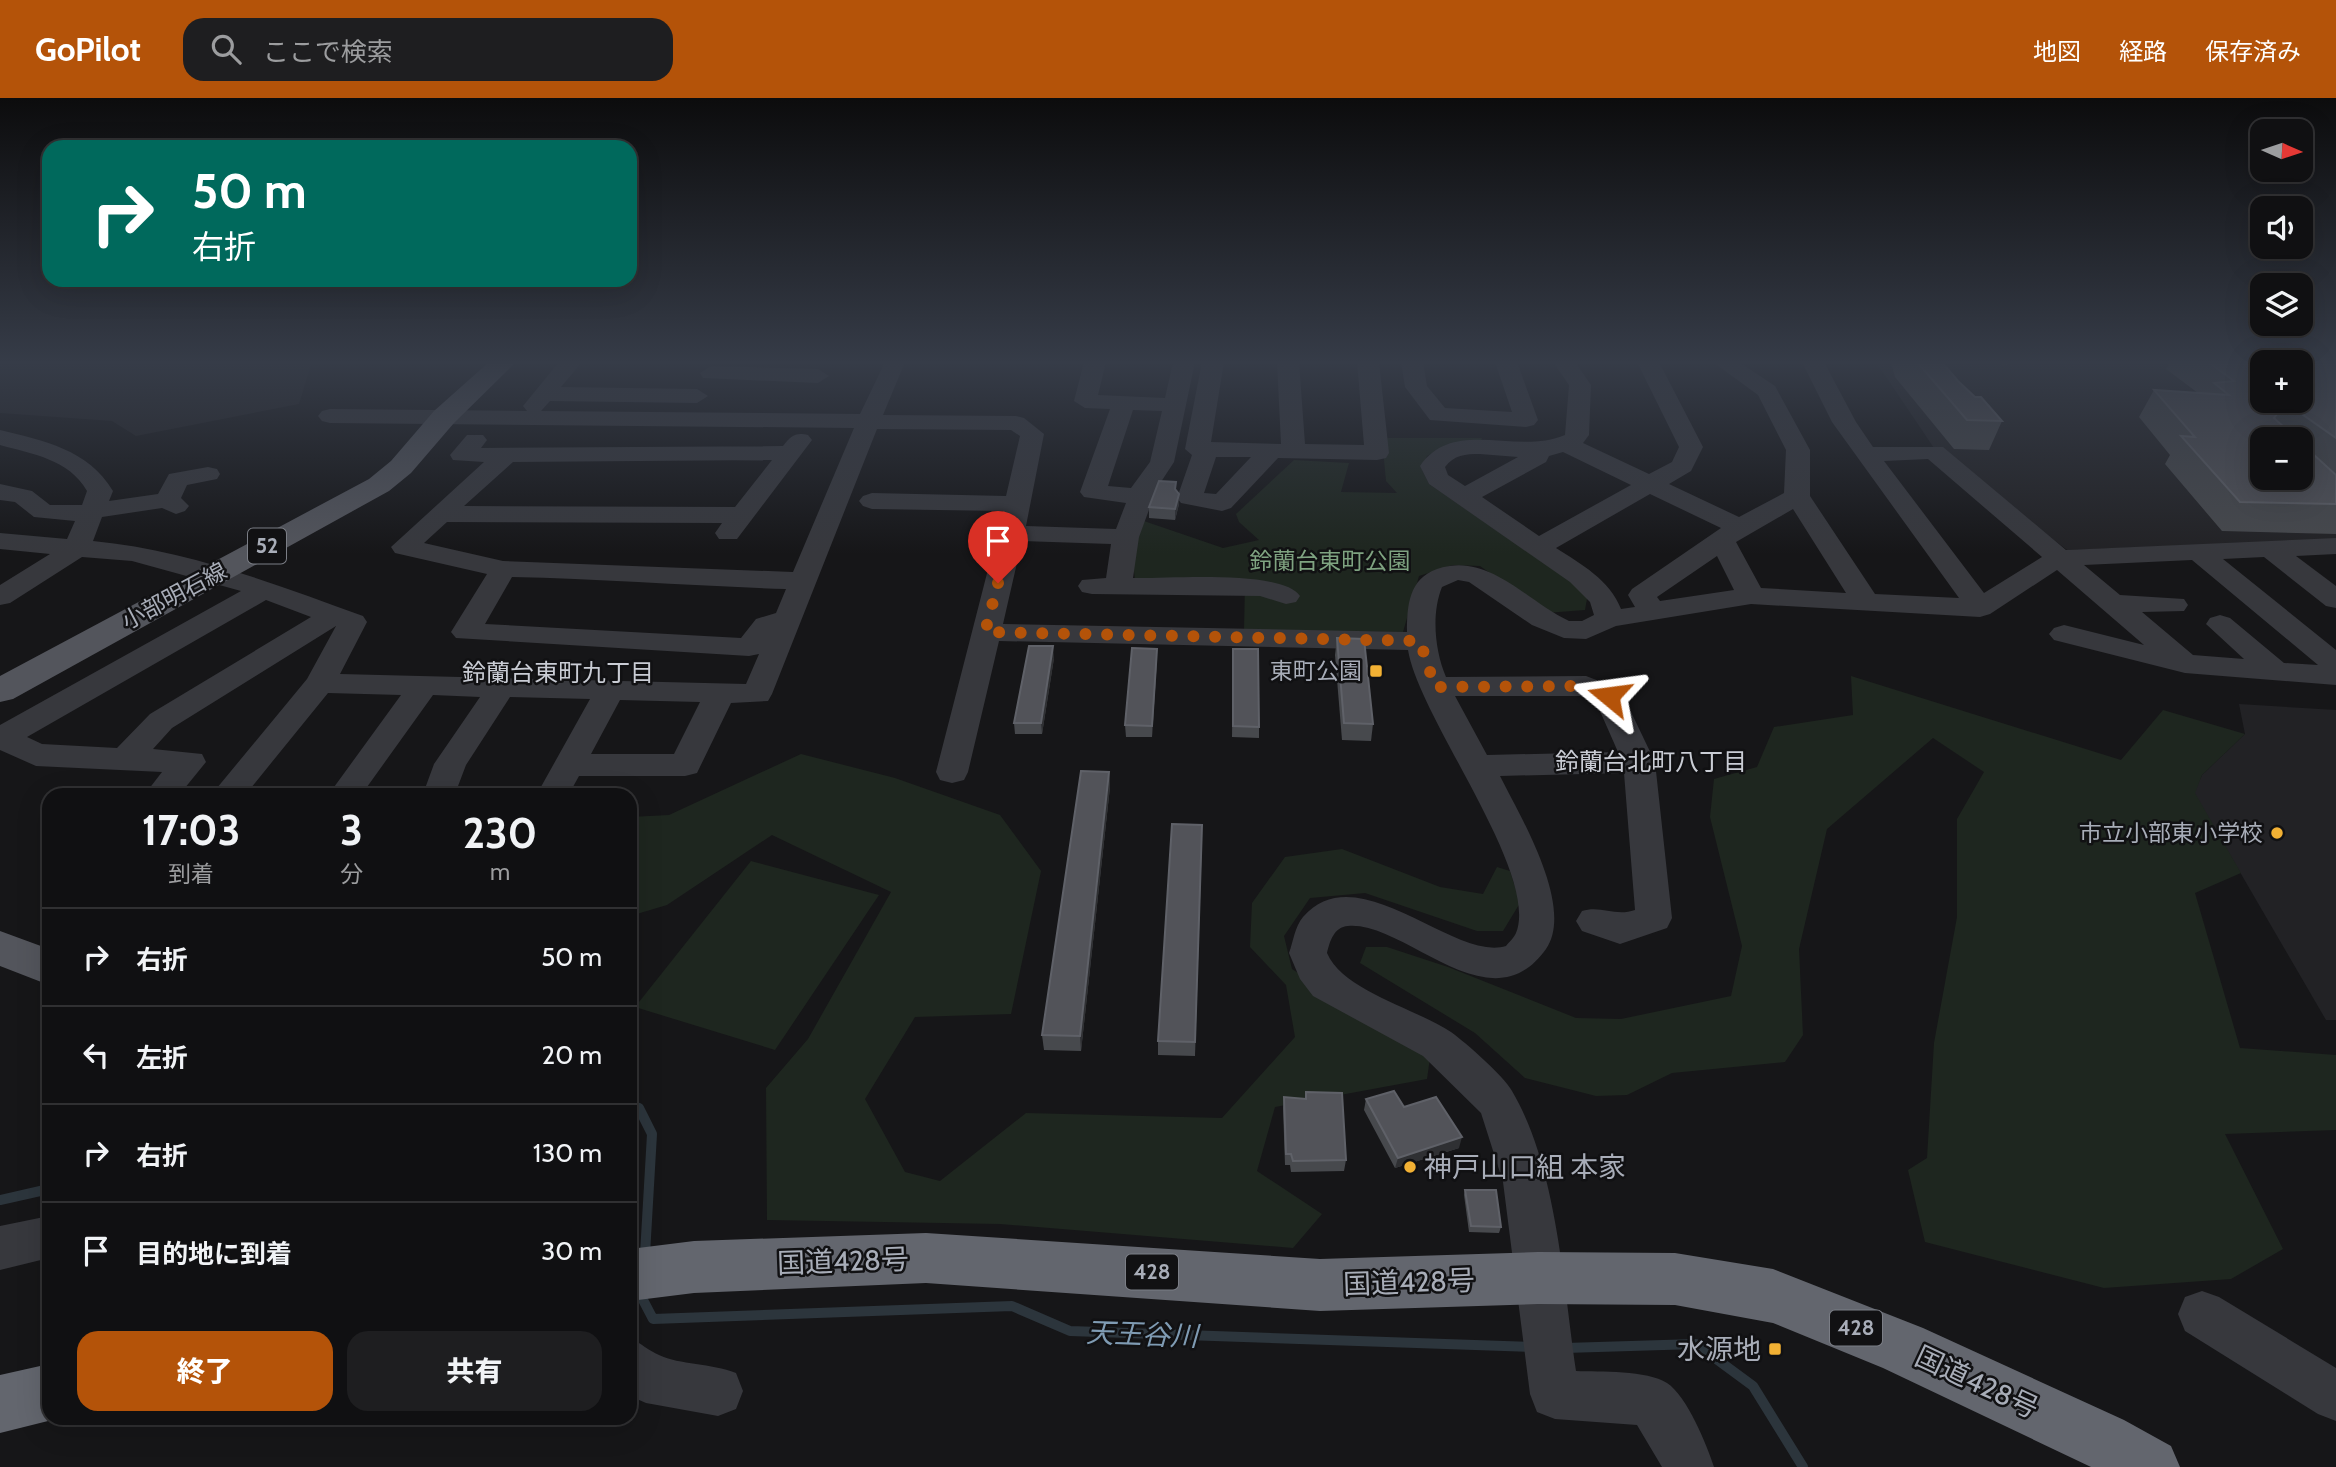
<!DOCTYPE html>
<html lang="ja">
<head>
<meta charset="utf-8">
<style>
	body { margin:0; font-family:Cabin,"Noto Sans JP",sans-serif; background:#1e1e20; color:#f1f3f6; height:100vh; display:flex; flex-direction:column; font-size:26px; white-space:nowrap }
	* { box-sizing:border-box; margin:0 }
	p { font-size:23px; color:#9c9d9f }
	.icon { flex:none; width:38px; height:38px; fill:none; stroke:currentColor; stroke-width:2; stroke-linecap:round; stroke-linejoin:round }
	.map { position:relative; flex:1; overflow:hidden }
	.sheet { position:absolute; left:42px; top:690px; width:595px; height:637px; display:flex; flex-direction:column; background:#101012; border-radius:21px; box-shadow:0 7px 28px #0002,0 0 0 2px #303032 }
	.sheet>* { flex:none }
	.banner { position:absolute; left:42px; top:42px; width:595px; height:147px; border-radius:21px; box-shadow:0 7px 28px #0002,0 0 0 2px #303032; background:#00695c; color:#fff; overflow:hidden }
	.needle { width:46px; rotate:93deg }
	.tools { position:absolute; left:2250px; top:21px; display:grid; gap:14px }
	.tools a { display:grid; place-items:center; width:63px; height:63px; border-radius:14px; background:#101012; box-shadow:0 7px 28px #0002,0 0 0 2px #303032; font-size:35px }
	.pin { position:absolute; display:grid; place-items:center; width:60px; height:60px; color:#fff; margin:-72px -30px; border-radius:50% 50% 50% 0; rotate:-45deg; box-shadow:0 0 7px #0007 }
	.pin .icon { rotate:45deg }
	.me { position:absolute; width:77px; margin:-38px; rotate:286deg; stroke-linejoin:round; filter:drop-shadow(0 0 5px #0008) }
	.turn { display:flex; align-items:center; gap:24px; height:147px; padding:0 35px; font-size:32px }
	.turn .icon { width:91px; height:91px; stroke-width:2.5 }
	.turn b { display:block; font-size:49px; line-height:60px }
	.eta { display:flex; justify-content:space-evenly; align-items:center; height:119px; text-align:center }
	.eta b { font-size:42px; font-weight:800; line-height:49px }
	.button { display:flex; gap:14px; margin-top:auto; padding:14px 35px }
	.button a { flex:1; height:80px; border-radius:21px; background:#b45309; color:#fff; font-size:28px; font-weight:800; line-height:80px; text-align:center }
	.button a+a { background:#1e1e20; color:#f1f3f6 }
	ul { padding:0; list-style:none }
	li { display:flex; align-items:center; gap:21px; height:98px; padding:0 35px; border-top:2px solid #303032 }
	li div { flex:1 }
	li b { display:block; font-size:26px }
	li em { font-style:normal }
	header { display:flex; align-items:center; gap:42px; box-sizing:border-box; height:98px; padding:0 35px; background:#b45309; color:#fff }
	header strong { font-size:33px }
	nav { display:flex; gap:38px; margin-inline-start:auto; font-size:24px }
	.search { width:490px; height:63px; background:#1e1e20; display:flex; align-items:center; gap:18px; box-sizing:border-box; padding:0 24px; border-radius:21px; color:#9c9d9f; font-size:26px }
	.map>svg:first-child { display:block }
	.built { fill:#222225; fill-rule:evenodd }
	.green { fill:#1e261f }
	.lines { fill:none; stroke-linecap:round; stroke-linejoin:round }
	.stream { stroke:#2c353c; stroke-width:10 }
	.minor { fill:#37383d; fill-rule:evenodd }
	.major { fill:#53555c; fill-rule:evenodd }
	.highway { fill:#63666e; fill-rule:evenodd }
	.wall { fill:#47494d; fill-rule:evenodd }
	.shaded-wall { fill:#2f3033 }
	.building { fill:#525359; stroke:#5f6168; stroke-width:2; fill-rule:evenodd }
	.route { stroke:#b45309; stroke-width:12; stroke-dasharray:0 21.6 }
	.poi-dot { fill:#f2b134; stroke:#111113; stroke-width:2.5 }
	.labels { text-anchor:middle; stroke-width:5; stroke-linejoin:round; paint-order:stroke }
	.shield { fill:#111113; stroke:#7b7e86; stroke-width:2 }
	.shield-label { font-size:21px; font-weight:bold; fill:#a8adb8 }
	.park-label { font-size:23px; fill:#7fa381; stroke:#111113 }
	.street-label { font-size:23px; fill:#a8adb8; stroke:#111113 }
	.poi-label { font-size:23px; fill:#a8adb8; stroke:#111113; text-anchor:end }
	.neighbourhood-label { font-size:24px; fill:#c9ccd4; stroke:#111113 }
	.near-poi-label { font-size:28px; fill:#a8adb8; stroke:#111113; text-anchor:start }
	.near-street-label { font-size:28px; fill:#a8adb8; stroke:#111113 }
	.near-water-label { font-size:28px; font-style:italic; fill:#7f9bb3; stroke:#111113 }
</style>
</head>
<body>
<header>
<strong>GoPilot</strong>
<div class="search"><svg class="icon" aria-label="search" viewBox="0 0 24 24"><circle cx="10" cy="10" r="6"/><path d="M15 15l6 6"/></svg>ここで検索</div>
<nav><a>地図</a><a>経路</a><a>保存済み</a></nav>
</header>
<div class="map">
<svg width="2336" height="1369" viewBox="0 0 2336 1369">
	<rect width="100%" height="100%" fill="#161618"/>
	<g class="built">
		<path d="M0 264H312L299 306 136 338 112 323 0 315Z"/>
		<path d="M1876 264H2254L2263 303H2301L2336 275V442L2067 452 1934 350ZM2263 341H2301V380H2263Z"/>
		<path d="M2239 606 2336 612V922H2326L2194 695 2202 677 2245 636Z"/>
	</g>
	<g class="green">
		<path d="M1382 340H1482L1480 345 1446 348 1427 358 1422 372 1429 386 1588 495 1585 512 1546 515 1480 468 1453 467 1419 478 1403 534 1244 532 1245 486 1135 484 1132 449 1144 423 1223 450 1259 442 1239 424 1236 416 1294 362 1349 365 1341 394 1397 395 1386 383Z"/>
		<path d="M1851 578 2121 662 2163 612 2245 636 2202 677 2195 695 2241 775 2195 795 2240 950 2336 957V1032L2225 1036 2283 1151 2231 1181 2104 1190 1925 1144 1908 1072 1927 1060 1934 945 1957 819V721L1984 674 1933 640 1827 731 1799 851 1803 937 1785 964 1672 975 1627 997 1596 998 1525 980 1475 935 1360 865 1366 849H1387L1448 869 1576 920 1621 921 1731 898 1742 848 1710 719 1714 681 1757 669 1774 629 1853 617Z"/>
		<path d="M801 656 895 680 1000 717 1041 773 1011 916 915 919 865 1001 905 1074 940 1083 1026 1015 1222 1020 1295 939 1286 887 1250 849 1252 805 1285 759 1342 751 1440 789 1483 796 1497 769 1510 773 1520 805 1503 833H1477L1365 795 1310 800 1284 838 1292 871 1430 960 1427 981 1275 1009 1257 1073 1322 1116 1293 1150 1000 1126 767 1122 766 990 808 941 891 794 772 737 667 807 630 818V719L669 717Z"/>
		<path d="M751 763 879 797 775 952 635 909Z"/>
	</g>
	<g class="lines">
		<g class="stream">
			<path d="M630 1007 639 1010 652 1036 645 1156"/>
			<path d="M0 1102 49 1091"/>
			<path d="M643 1193 642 1200 653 1221 1012 1208 1070 1233 1532 1249"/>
			<path d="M1565 1250 1696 1246 1753 1288 1803 1369"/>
		</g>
		<g class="minor">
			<path d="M559 264H582L561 289 697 291 708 298 697 305 550 303 541 313 860 316 885 264H905L883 317 1016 318 1024 320 1044 336 1026 428 1116 431 1126 405 1084 399 1080 394 1110 311 1085 310 1074 303 1084 264H1106L1098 297 1165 300 1173 264H1195L1174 364 1157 390 1139 439 1133 480C1166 481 1282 471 1300 498L1296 504 1286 506 1260 498 1092 496 1082 494 1078 488 1082 482 1106 480 1111 446 1022 443 1003 526 1407 534C1407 507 1409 481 1437 471 1488 453 1526 503 1569 523H1582L1594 517 1590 504 1570 484 1429 386 1420 368C1454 319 1516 358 1565 337L1569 287 1553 264H1575L1591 287 1589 337 1583 345 1649 376 1672 364 1679 349 1637 264H1659L1703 349 1691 373 1669 386 1739 419 1784 395 1786 352 1758 297 1713 264H1739L1775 288 1810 352V398L1875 496 1959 500 1832 324 1802 264H1824L1856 324 1873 349H1943L2066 452 2336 440V456L2296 458 2336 488V510L2326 508 2264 459 2223 461 2336 552V587L2185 575 2054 542 2049 536 2054 530 2064 527 2144 547 2057 472 1990 516 1980 519 1751 506 1616 528 1586 541 1564 540 1532 527 1469 484 1458 482 1442 489C1431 516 1435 553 1446 579L1586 578 1620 591 1655 664 1672 820 1667 830 1620 846 1582 833 1576 823 1582 813C1601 807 1615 819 1635 812L1624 675 1500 678C1520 718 1575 809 1546 851 1490 930 1406 823 1348 828 1334 829 1330 843 1327 855 1343 893 1417 911 1451 934 1466 945 1503 977 1512 993 1557 1069 1563 1186 1576 1273 1600 1274 1647 1272 1667 1285 1687 1298 1707 1347 1714 1369H1662L1637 1327 1555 1321 1537 1314 1530 1296 1503 1084 1481 1015 1423 958 1313 898 1300 881 1289 855C1293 844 1295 828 1303 819 1358 756 1453 864 1506 848 1509 844 1514 840 1516 835 1540 775 1419 620 1408 552L999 543 968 674 964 682 952 685 940 682 936 674 1003 413 872 411 863 408 859 403 863 398 872 395 1006 398 1020 338 1011 332 877 331 772 596 768 603 731 605 697 675 685 678H579L569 696H537L590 601 510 599 466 667 455 696H423L434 666 480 599 433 597 362 696H329L401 597 328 595 246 696H212L307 581 336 528 172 630 153 651 202 656 206 664 180 696H145L162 674 36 668 0 652V627L241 493 132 463 82 459 10 505 0 507V487L50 456 0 451V435L67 441 75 423 34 419 15 404 0 402V386L32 393 50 407H82L87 393C69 361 32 356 0 347V332C44 343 88 351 113 393L109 403 158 396 169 376 208 369 217 371 220 376 217 381 187 387 181 400 189 408 185 413 176 416 162 410 102 419 93 443C187 452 275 486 363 518L367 524 340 576 746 586 759 556 749 558 456 540 451 534 487 476 395 455 391 449 484 364 453 362 450 357 467 337H483L487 342 481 350 783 348C791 338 795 334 808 337L812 342 737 441H719L715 435 722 425 447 424 424 445 503 463 793 474 854 330 330 325 322 323 318 318 322 313 330 311 527 313 523 308ZM1133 312 1162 313 1150 364 1131 390 1108 388ZM1563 354 1631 387 1539 438 1482 399 1546 364 1549 358ZM1480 356 1518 359 1465 388 1448 377 1445 369C1454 357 1465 356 1480 356ZM1928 361 2042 459 1984 495 1884 363ZM772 362 735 409 464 408 513 364ZM1650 396 1721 430 1632 491 1628 497 1635 509 1621 511C1610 482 1581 466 1556 450ZM1793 411 1846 495 1761 490 1736 444ZM1717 458 1734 492 1660 503 1657 499ZM2192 462 2318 567 2284 565 2230 520 2220 517 2210 520 2206 526 2244 561 2193 557 2142 514 2184 513 2188 507 2184 501 2120 497 2084 467ZM512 479C603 481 694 488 786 491L776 515 756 521 741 540 485 526ZM266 502 311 519 150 616 117 650 42 646 27 639ZM1455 598H1582L1596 604 1618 654 1487 657ZM620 602 700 604 674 656H591Z"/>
			<path d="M1202 264H1224L1211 344 1281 346 1277 264H1299L1305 346 1364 347 1357 264H1379L1389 355 1386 360 1377 362 1278 360 1231 410 1222 413 1181 405 1177 400 1192 357 1185 351ZM1216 359H1251L1216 396 1204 395Z"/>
			<path d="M1401 264H1423L1427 288 1445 310 1512 314 1495 264H1517L1538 322 1534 327 1526 329 1430 322 1405 289Z"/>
			<path d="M711 268 818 271 829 278 818 285 703 280 700 275Z"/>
			<path d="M49 1118V1160L0 1172V1128Z"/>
			<path d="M2202 1193 2219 1199 2336 1270V1323L2318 1316 2185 1233 2178 1216 2185 1199Z"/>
			<path d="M630 1240C641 1245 649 1253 659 1257 680 1267 711 1265 736 1275L743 1293 736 1311 718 1318 646 1305 630 1298Z"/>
		</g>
		<g class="major">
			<path d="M489 264H516L454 325 411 375 389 393 13 601 0 604V578L369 381 391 363 434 313Z"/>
			<path d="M0 833 49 851V887L0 868Z"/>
		</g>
		<g class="highway">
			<path d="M926 1135 1320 1161 1538 1154 1675 1155 1773 1171 1923 1230 2124 1322 2171 1348 2180 1369H2091L1883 1270 1773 1225 1675 1207 1538 1206 1320 1213 926 1185 694 1195 630 1203V1151L694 1143Z"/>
			<path d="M49 1266V1320H60L0 1335V1277Z"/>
		</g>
	</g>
	<g class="wall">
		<path d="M1891 264H1942L1958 283 1975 299 2002 323 1989 352 1954 351 1895 279Z"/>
		<path d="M1988 264H2008L2007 267Z"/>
		<path d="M2170 264H2336V436L2222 433 2165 366 2170 357 2139 319 2154 292 2198 295 2166 271ZM2263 341H2301V380Z"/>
		<path d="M1176 384V393L1179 396V406L1175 422 1149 420V409Z"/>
		<path d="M1337 540 1373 626 1371 643 1342 642 1335 557Z"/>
		<path d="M1054 560 1042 636H1015L1014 625Z"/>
		<path d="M1157 562 1152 639H1126L1125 627Z"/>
		<path d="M1233 562 1259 629V640L1232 639Z"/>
		<path d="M1109 674 1110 689 1081 953 1044 952 1042 937Z"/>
		<path d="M1202 741 1195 958 1158 957V943Z"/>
		<path d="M1306 994 1346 1062 1344 1073 1291 1074 1290 1067H1285L1283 1010 1284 999 1305 1001Z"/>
		<path d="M1366 1001 1404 1009 1459 1050 1395 1070 1364 1012Z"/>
		<path d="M1465 1092 1501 1129 1499 1135 1469 1134 1464 1097Z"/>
	</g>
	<g class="shaded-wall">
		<path d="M1179 396V406L1175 422V411Z"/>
		<path d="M1053 548 1054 560 1042 636 1041 625Z"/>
		<path d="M1157 551V562L1152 639V628Z"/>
		<path d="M1109 674 1110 689 1081 953 1080 938Z"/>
		<path d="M1462 1039 1459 1050 1395 1070 1398 1060Z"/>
	</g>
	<g class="building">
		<path d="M1917 264H1942L1958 283 1975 299H1981L2002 323 1967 322Z"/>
		<path d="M2208 264H2336V340L2286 305 2274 320 2297 341H2263V380H2301V345L2336 377V406L2240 404 2181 338 2195 339 2154 292 2229 297 2214 285 2234 283ZM2263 264H2301V303H2263Z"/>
		<path d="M1159 383 1176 384 1175 391 1179 396 1175 411 1149 409Z"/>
		<path d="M1337 540 1364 541 1373 626 1344 625Z"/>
		<path d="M1029 548H1053L1041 625H1014Z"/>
		<path d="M1132 550 1157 551 1152 628 1125 627Z"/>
		<path d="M1233 551H1258L1259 629 1233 628Z"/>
		<path d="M1081 673 1109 674 1080 938 1042 937Z"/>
		<path d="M1172 726 1202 727 1195 944 1158 943Z"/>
		<path d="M1394 993 1404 1009 1436 999 1462 1039 1398 1060 1366 1001Z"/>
		<path d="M1306 994 1342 995 1346 1062 1293 1063 1291 1056H1286L1284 999 1306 1001Z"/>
		<path d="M1465 1092H1496L1501 1129 1471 1128Z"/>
	</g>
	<linearGradient id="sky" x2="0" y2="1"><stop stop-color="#0c0c0d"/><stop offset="0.58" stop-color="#363c48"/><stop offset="1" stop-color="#363c48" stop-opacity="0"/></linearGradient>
	<rect width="2336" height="456" fill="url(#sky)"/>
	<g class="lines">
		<path class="route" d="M998 485 985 534 1420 543 1435 589 1586 588 1609 598"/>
	</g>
	<g class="poi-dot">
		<rect x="1369" y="566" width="14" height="14" rx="3.5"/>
		<circle cx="2277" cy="735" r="7"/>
		<circle cx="1410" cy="1069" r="7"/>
		<rect x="1768" y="1244" width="14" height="14" rx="3.5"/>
	</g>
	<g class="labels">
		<g class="shield">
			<rect x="248" y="430.5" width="38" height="35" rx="5"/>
			<rect x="1126" y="1156.5" width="52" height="35" rx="5"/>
			<rect x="1830" y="1212.5" width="52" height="35" rx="5"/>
		</g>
		<g class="shield-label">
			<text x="267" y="455">52</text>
			<text x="1152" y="1181">428</text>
			<text x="1856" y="1237">428</text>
		</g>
		<g class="park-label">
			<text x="1330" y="471">鈴蘭台東町公園</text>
		</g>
		<g class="street-label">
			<text transform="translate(174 498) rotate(-28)" y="8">小部明石線</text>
		</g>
		<g class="poi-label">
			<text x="1362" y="581">東町公園</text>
			<text x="2263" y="743">市立小部東小学校</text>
		</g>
		<g class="neighbourhood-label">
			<text x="558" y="583">鈴蘭台東町九丁目</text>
			<text x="1651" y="672">鈴蘭台北町八丁目</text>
		</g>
		<g class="near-poi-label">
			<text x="1424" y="1079">神戸山口組 本家</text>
			<text x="1761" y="1261" text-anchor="end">水源地</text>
		</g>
		<g class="near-street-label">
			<text transform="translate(843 1163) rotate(-2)" y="10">国道428号</text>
			<text transform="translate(1409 1184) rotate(-2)" y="10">国道428号</text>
			<text transform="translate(1977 1284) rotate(25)" y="10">国道428号</text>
		</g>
		<g class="near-water-label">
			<text transform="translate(1142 1236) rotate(2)" y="10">天王谷川</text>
		</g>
	</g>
</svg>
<div class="tools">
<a><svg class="needle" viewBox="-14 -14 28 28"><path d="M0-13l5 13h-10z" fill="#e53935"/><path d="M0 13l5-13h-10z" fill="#9c9d9f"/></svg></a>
<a><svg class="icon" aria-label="sound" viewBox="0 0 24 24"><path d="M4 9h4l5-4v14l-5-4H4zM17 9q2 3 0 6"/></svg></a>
<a><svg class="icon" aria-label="layers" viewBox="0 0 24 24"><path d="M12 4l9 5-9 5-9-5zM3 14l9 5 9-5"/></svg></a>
<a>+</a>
<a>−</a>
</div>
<div class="pin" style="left:998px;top:485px;background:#d93025"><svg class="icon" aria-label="arrive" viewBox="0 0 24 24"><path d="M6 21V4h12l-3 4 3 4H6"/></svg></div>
<svg class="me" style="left:1609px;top:598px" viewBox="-20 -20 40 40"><path d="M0-17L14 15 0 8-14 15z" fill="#b45309" stroke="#fff" stroke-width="4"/></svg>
<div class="banner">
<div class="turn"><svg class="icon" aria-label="right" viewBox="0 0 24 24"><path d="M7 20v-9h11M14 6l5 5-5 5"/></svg><div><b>50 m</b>右折</div></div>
</div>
<section class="sheet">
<div class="eta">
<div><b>17:03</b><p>到着</p></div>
<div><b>3</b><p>分</p></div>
<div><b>230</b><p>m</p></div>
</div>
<ul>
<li><svg class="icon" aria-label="right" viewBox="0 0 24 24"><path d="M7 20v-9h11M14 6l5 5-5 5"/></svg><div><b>右折</b></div><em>50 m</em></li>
<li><svg class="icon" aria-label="left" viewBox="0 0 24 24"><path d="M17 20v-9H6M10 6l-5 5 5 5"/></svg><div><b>左折</b></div><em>20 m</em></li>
<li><svg class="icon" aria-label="right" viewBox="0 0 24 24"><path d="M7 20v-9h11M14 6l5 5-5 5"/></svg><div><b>右折</b></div><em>130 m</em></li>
<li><svg class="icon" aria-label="arrive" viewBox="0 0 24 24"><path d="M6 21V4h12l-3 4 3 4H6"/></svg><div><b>目的地に到着</b></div><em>30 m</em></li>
</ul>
<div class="button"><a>終了</a><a>共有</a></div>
</section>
</div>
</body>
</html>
